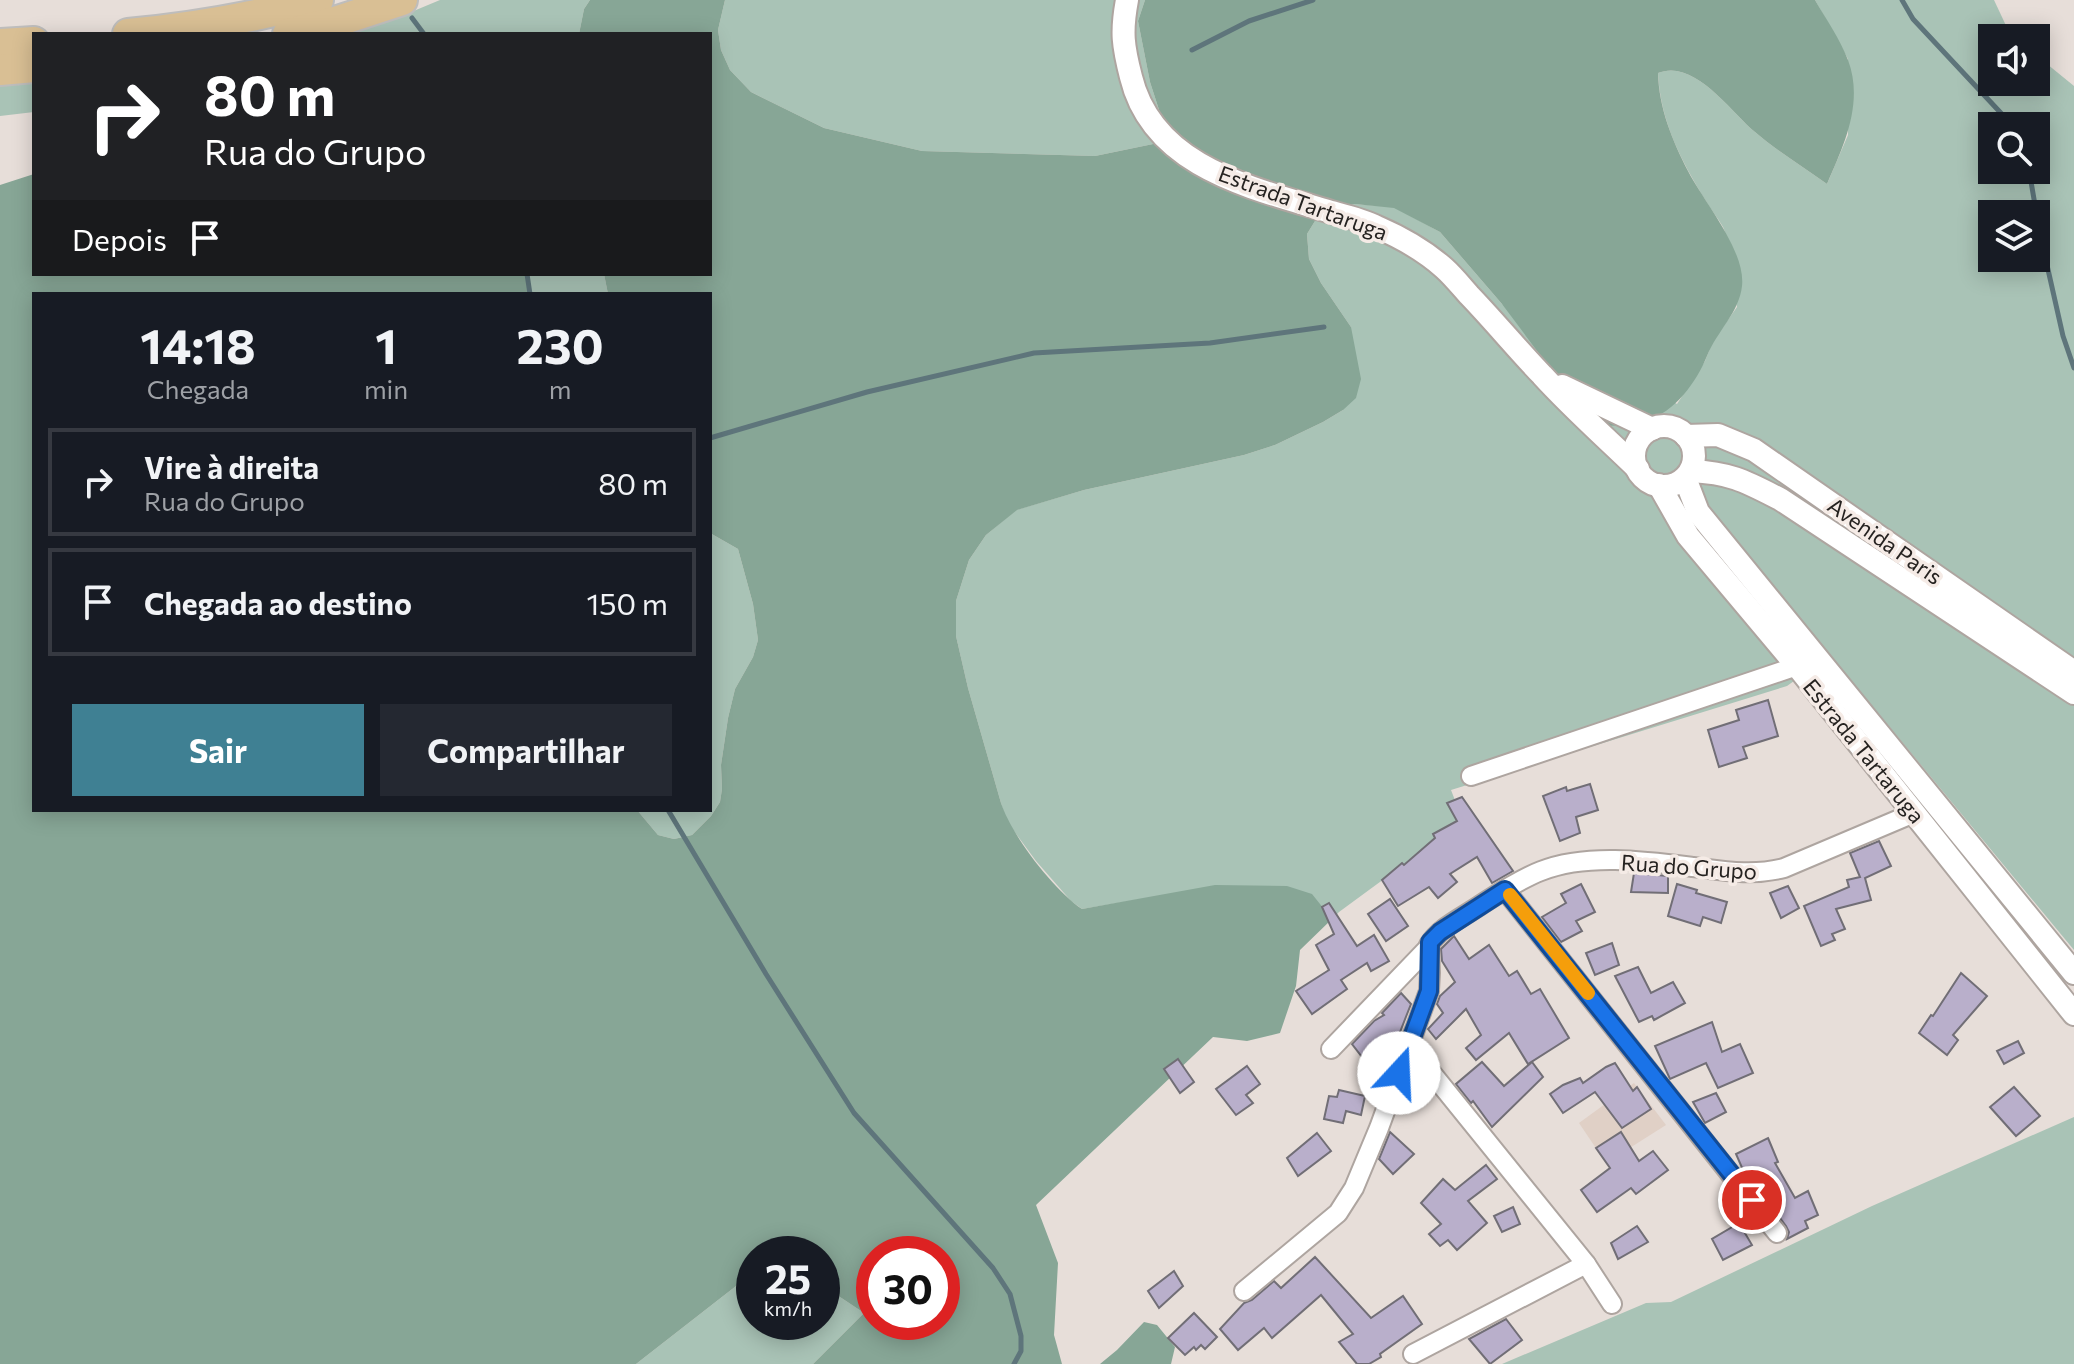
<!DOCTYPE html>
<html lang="pt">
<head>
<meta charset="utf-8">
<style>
	body { margin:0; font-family:Commissioner,sans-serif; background:#242831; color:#f1f3f6; height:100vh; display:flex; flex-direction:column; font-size:30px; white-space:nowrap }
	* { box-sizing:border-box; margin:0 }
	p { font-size:26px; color:#9ea1a6 }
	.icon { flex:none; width:44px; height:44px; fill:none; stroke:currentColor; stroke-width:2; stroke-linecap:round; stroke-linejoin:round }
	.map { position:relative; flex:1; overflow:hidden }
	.details { position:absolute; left:32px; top:292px; width:680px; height:520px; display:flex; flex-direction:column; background:#171b24; border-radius:0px; box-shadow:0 4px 20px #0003 }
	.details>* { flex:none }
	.guide { position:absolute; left:32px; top:32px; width:680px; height:244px; border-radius:0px; box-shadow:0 4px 20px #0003; background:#202124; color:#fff; overflow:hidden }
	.tools { position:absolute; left:1978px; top:24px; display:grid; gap:16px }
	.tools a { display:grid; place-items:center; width:72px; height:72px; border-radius:0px; background:#171b24; box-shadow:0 4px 20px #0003; font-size:40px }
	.speed { position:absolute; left:736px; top:1236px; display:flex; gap:16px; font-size:40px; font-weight:700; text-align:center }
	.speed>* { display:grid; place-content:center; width:104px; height:104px; border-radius:50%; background:#171b24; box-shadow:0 4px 20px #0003; line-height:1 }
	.speed small { font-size:20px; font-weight:400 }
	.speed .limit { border:12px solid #d22; background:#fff; color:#111 }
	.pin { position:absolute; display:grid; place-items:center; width:68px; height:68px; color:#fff; margin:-34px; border:4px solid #fff; border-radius:50%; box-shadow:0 2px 8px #0007 }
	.me { position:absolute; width:88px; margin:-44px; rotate:20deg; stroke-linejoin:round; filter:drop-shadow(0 0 6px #0008) }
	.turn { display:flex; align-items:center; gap:28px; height:168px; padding:0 40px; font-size:36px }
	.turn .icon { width:104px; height:104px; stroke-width:2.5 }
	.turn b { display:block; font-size:56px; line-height:68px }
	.then { display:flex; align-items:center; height:76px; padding:0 40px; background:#0003; gap:16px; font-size:30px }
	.eta { display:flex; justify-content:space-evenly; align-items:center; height:136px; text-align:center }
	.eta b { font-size:48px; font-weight:700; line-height:56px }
	.primary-button { display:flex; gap:16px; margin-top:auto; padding:16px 40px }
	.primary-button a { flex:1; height:92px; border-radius:0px; background:#3f8093; color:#fff; font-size:32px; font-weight:700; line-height:92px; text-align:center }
	.primary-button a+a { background:#242831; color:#f1f3f6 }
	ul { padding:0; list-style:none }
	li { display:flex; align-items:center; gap:24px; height:108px; margin:0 16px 12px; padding:0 24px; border:4px solid #363941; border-radius:0px }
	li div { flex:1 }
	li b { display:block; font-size:30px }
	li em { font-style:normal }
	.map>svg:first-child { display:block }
	.built { fill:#e0d0c6 }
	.green { fill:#a9c3b6; fill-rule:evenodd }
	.forest { fill:#87a696; fill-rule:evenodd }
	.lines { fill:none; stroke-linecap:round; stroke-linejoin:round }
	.stream { stroke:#5e757b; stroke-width:5 }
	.building { fill:#b9afcb; stroke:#716e76; stroke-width:2 }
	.minor-casing { stroke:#aea5a0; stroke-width:22 }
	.tertiary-casing { stroke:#aea5a0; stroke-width:26 }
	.primary-casing { stroke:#bebdbc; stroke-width:34 }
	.minor { stroke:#fff; stroke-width:18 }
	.tertiary { stroke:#fff; stroke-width:22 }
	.primary { stroke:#d9bf94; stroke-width:30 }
	.route-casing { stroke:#114b97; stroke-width:20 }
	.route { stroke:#1a73e8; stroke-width:14 }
	.slow { stroke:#f59e0b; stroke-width:14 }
	.labels { text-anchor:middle; stroke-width:7; stroke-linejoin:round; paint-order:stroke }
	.street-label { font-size:22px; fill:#252220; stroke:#f5ebe6 }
</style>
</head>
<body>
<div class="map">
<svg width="2074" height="1364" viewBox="0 0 2074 1364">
	<rect width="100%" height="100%" fill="#e7ded9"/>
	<path class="built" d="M1634 1083 1666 1125 1606 1163 1579 1123Z"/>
	<g class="green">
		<path d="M440 0H590L584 9 579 34H350L392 20Z"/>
		<path d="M725 0H1145L1138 21 1150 82 1161 116 1158 143 1095 156 922 151 824 128 751 92 730 70 721 50 718 30Z"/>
		<path d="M1815 0H1994L2009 32 2016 38H1992V82H2036V55L2074 86V950L1830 655 1787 686 1451 790 1463 821 1339 912 1332 919 1190 891 1082 909 1071 901 1036 861 1006 820 1001 803 968 688 956 636V601L969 560 986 535 1016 510 1084 490 1244 455 1275 445 1323 422 1343 410 1351 327 1321 283 1309 259 1307 234 1315 221 1331 209 1355 204 1394 207 1440 232 1502 304 1677 404 1705 361 1713 341 1737 307C1734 289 1730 241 1723 227 1718 218 1711 210 1706 201 1681 161 1660 120 1658 73 1694 58 1731 112 1755 132 1777 151 1803 167 1827 184L1848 135V59ZM1992 126H2036V170H1992ZM1992 214H2036V258H1992Z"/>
		<path d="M34 83V112L0 116V85Z"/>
		<path d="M526 274H604L608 294H531Z"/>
		<path d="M710 533 738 549 753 604 758 640 753 657 735 689 728 718 721 765 722 789 720 802 711 816 692 835 674 839 658 835 637 810H710Z"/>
		<path d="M2074 1117V1364H1502L1646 1303 1671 1302 1872 1206Z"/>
		<path d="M754 1272V1322H822V1285L864 1313 813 1364H636Z"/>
	</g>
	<g class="forest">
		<path d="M590 0H725L718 30 721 50 730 70 751 92 824 128 922 151 1095 156 1158 143 1161 116 1150 82 1138 21 1145 0H1815C1826 19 1840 39 1848 60 1864 103 1844 145 1827 184 1803 167 1777 151 1755 132 1731 112 1694 58 1658 73 1659 108 1672 140 1688 171 1704 202 1746 251 1742 286 1739 313 1717 331 1707 356 1696 383 1675 411 1647 421 1635 426 1618 425 1605 426L1573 399 1502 304 1440 232 1394 208 1355 204 1331 209 1315 221 1307 234 1309 259 1321 283 1351 327 1361 379 1356 398 1343 410 1323 422 1275 445 1244 455 1084 490 1017 510 986 535 969 560 956 601V636L968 688 1001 803C1012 836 1053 889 1082 909L1215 885 1287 886 1312 894 1332 919 1300 950 1296 986 1280 1033 1247 1041 1213 1037 1036 1205 1058 1263 1054 1335 1062 1364H813L864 1313 822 1285V1254H754V1272L636 1364H0V185L34 174V274H526L531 294H34V810H637L658 835 674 839 692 835 711 816 720 802 722 789 721 765 728 718 735 689 753 657 758 640 753 604 738 549 710 533V294H608L604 274H710V34H579L584 9ZM874 1254H942V1322H874Z"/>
		<path d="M1144 1322 1157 1325 1175 1347 1171 1364H1100L1117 1350Z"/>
	</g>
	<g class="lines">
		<g class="stream">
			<path d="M1902 0 1913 19 2013 126"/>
			<path d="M412 18 424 34"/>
			<path d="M1192 50 1249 21 1313 0"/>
			<path d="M2029 170 2040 234 2063 336 2074 368"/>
			<path d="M527 274 530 294"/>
			<path d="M710 438 867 392 1034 353 1210 343 1324 327"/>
			<path d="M668 810 766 974 854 1113 993 1268 1010 1294 1021 1336V1351L1014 1364"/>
		</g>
	</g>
	<g class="building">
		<path d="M1768 700 1778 736 1743 747 1747 758 1719 767 1708 730 1739 720 1736 710Z"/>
		<path d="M1590 784 1598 810 1576 817 1580 833 1560 841 1543 796 1566 787 1567 791Z"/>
		<path d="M1462 797 1513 871 1492 883 1477 857 1450 874 1457 882 1438 898 1429 887 1398 906 1382 880 1402 863 1404 865 1435 838 1433 834 1457 821 1447 803Z"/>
		<path d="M1879 841 1891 866 1865 878 1871 900 1836 909 1845 929 1832 934 1835 940 1821 946 1804 906 1849 887 1847 880 1860 877 1850 853Z"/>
		<path d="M1634 873 1668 876V893L1631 892Z"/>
		<path d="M1581 884 1595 912 1576 921 1582 931 1561 942 1542 917 1566 903 1561 894Z"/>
		<path d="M1677 884 1697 890 1696 893 1727 902 1721 923 1703 917 1700 926 1668 916Z"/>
		<path d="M1788 886 1799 908 1781 918 1770 893Z"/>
		<path d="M1390 899 1408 926 1386 941 1368 914Z"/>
		<path d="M1329 903 1357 946 1374 935 1389 961 1371 971 1367 963 1341 980 1347 989 1312 1014 1296 991 1329 970 1316 945 1334 934 1322 907Z"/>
		<path d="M1454 936 1469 959 1489 945 1509 976 1517 971 1531 994 1540 989 1569 1038 1528 1064 1509 1033 1476 1060 1466 1048 1481 1035 1466 1009 1436 1039 1428 1029 1443 1013 1437 1004 1440 996 1455 982 1442 961 1441 949Z"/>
		<path d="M1612 943 1619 965 1595 975 1586 953Z"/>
		<path d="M1638 967 1651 993 1673 982 1685 1003 1654 1020 1652 1016 1639 1022 1615 976Z"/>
		<path d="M1961 973 1987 996 1953 1035 1958 1040 1947 1055 1919 1033 1931 1015 1933 1016Z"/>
		<path d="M1401 993 1411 1004 1400 1032 1392 1046 1369 1066 1352 1044 1374 1021 1384 1015 1382 1013Z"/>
		<path d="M1712 1022 1722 1052 1740 1044 1753 1073 1718 1088 1706 1063 1670 1079 1655 1046Z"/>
		<path d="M2018 1041 2024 1053 2004 1064 1997 1051Z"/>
		<path d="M1178 1059 1194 1082 1180 1093 1164 1069Z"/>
		<path d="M1482 1062 1504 1086 1532 1062 1543 1077 1492 1127 1473 1101 1471 1103 1456 1084Z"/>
		<path d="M1615 1063 1633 1091 1637 1087 1651 1109 1622 1128 1595 1092 1563 1113 1550 1094 1563 1085 1580 1078 1583 1083 1606 1067Z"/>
		<path d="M1247 1066 1260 1084 1246 1095 1253 1103 1236 1115 1216 1089Z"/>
		<path d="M2014 1087 2040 1116 2016 1136 1990 1107Z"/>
		<path d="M1339 1090 1365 1096 1361 1115 1346 1111 1343 1123 1324 1119 1329 1096 1337 1097Z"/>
		<path d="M1716 1093 1726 1112 1705 1123 1693 1102Z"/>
		<path d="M1390 1132 1414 1154 1393 1174 1379 1159Z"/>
		<path d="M1621 1132 1639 1161 1653 1151 1668 1170 1636 1194 1631 1188 1597 1212 1581 1190 1610 1168 1596 1148Z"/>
		<path d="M1317 1133 1331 1151 1298 1176 1287 1158Z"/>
		<path d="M1768 1138 1778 1162 1775 1163 1795 1198 1808 1191 1818 1215 1805 1221 1808 1228 1787 1239 1789 1232 1786 1226 1774 1210 1766 1192 1762 1194 1743 1170 1736 1154Z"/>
		<path d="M1486 1165 1497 1179 1468 1201 1487 1223 1457 1250 1448 1240 1440 1246 1429 1234 1441 1224 1421 1203 1443 1179 1455 1190Z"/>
		<path d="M1513 1207 1520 1224 1502 1232 1494 1216Z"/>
		<path d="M1739 1223 1752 1245 1723 1260 1712 1239Z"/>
		<path d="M1637 1226 1648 1242 1618 1259 1611 1243Z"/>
		<path d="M1315 1257 1371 1318 1403 1296 1422 1324 1380 1354 1381 1357 1369 1364H1357L1339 1342 1353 1334 1321 1295 1272 1338 1264 1328 1238 1350 1220 1329 1244 1303 1252 1300 1274 1281 1281 1288Z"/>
		<path d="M1174 1271 1183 1286 1159 1308 1148 1291Z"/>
		<path d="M1194 1313 1217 1337 1205 1349 1201 1345 1196 1350 1194 1347 1185 1355 1168 1338Z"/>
		<path d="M1506 1319 1522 1340 1490 1364 1469 1339Z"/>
	</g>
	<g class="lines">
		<g class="minor-casing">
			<g id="minor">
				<path d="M1471 776 1797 666"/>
				<path d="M1505 890 1777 1233"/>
				<path d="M1409 1045 1586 1264 1612 1304"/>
				<path d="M1331 1049 1429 947"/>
				<path d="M1244 1291 1338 1213 1345 1202 1354 1188 1379 1128 1429 991 1430 973 1429 945C1440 927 1465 916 1482 904 1501 892 1520 879 1541 871 1586 853 1646 861 1693 867 1725 871 1752 876 1784 868L1914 813"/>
				<path d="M1413 1354 1586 1264"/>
			</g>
		</g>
		<g class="tertiary-casing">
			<g id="tertiary">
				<path d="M1127 0C1121 32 1123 46 1131 77 1153 168 1253 188 1331 212 1346 216 1363 220 1377 227 1400 237 1425 251 1444 268 1453 276 1461 286 1469 295 1494 321 1517 349 1542 375 1572 408 1606 438 1638 469"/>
				<path d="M1562 386 1652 429"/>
				<circle cx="1664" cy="456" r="30"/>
				<path d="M1686 436 1718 435 1754 450 2074 672"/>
				<path d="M1691 471C1731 473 1745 481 1780 499L2074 693"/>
				<path d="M1685 478 1698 512 2074 973"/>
				<path d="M1659 485 1688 536 1797 666 2074 1014"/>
			</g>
		</g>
		<g class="primary-casing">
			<g id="primary">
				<path d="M128 34C193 28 256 17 318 0"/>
				<path d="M288 34 338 21 402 0"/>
				<path d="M0 44 34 42"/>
				<path d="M0 70 34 67"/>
			</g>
		</g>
		<use href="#minor" class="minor"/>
		<use href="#tertiary" class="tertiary"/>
		<use href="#primary" class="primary"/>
	</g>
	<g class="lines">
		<g class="route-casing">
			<path id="route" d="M1399 1073 1429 991 1430 942 1440 932 1505 890 1752 1200"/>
		</g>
		<use href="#route" class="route"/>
		<path class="slow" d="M1510 895 1588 993"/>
	</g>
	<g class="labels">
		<g class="street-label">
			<text transform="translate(1303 203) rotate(20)" y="8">Estrada Tartaruga</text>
			<text transform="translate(1885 541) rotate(35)" y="8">Avenida Paris</text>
			<text transform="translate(1864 751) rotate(51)" y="8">Estrada Tartaruga</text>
			<text transform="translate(1689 867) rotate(4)" y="8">Rua do Grupo</text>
		</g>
	</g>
</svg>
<div class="tools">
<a><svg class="icon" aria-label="sound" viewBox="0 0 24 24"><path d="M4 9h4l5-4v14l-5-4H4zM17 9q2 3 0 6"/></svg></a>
<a><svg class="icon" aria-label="search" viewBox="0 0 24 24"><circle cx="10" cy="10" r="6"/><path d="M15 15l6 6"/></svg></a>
<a><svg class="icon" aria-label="layers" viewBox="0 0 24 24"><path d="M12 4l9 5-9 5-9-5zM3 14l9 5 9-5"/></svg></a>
</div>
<div class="speed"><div>25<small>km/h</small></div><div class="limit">30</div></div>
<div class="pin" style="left:1752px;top:1200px;background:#d93025"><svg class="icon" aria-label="arrive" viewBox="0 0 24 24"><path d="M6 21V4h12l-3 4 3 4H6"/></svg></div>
<svg class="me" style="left:1399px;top:1073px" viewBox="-20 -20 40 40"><circle r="19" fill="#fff"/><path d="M0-13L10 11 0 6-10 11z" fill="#1a73e8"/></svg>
<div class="guide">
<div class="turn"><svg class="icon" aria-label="right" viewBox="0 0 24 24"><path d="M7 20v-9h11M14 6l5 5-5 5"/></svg><div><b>80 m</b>Rua do Grupo</div></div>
<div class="then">Depois<svg class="icon" aria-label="arrive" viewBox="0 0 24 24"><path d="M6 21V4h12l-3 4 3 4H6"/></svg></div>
</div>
<section class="details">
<div class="eta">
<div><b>14:18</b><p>Chegada</p></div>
<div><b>1</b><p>min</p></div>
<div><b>230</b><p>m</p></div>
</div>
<ul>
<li><svg class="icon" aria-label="right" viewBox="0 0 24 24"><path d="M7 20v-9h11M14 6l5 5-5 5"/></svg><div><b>Vire à direita</b><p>Rua do Grupo</p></div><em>80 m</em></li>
<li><svg class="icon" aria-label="arrive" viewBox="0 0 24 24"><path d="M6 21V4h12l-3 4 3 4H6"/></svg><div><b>Chegada ao destino</b></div><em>150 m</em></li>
</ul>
<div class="primary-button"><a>Sair</a><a>Compartilhar</a></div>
</section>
</div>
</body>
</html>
